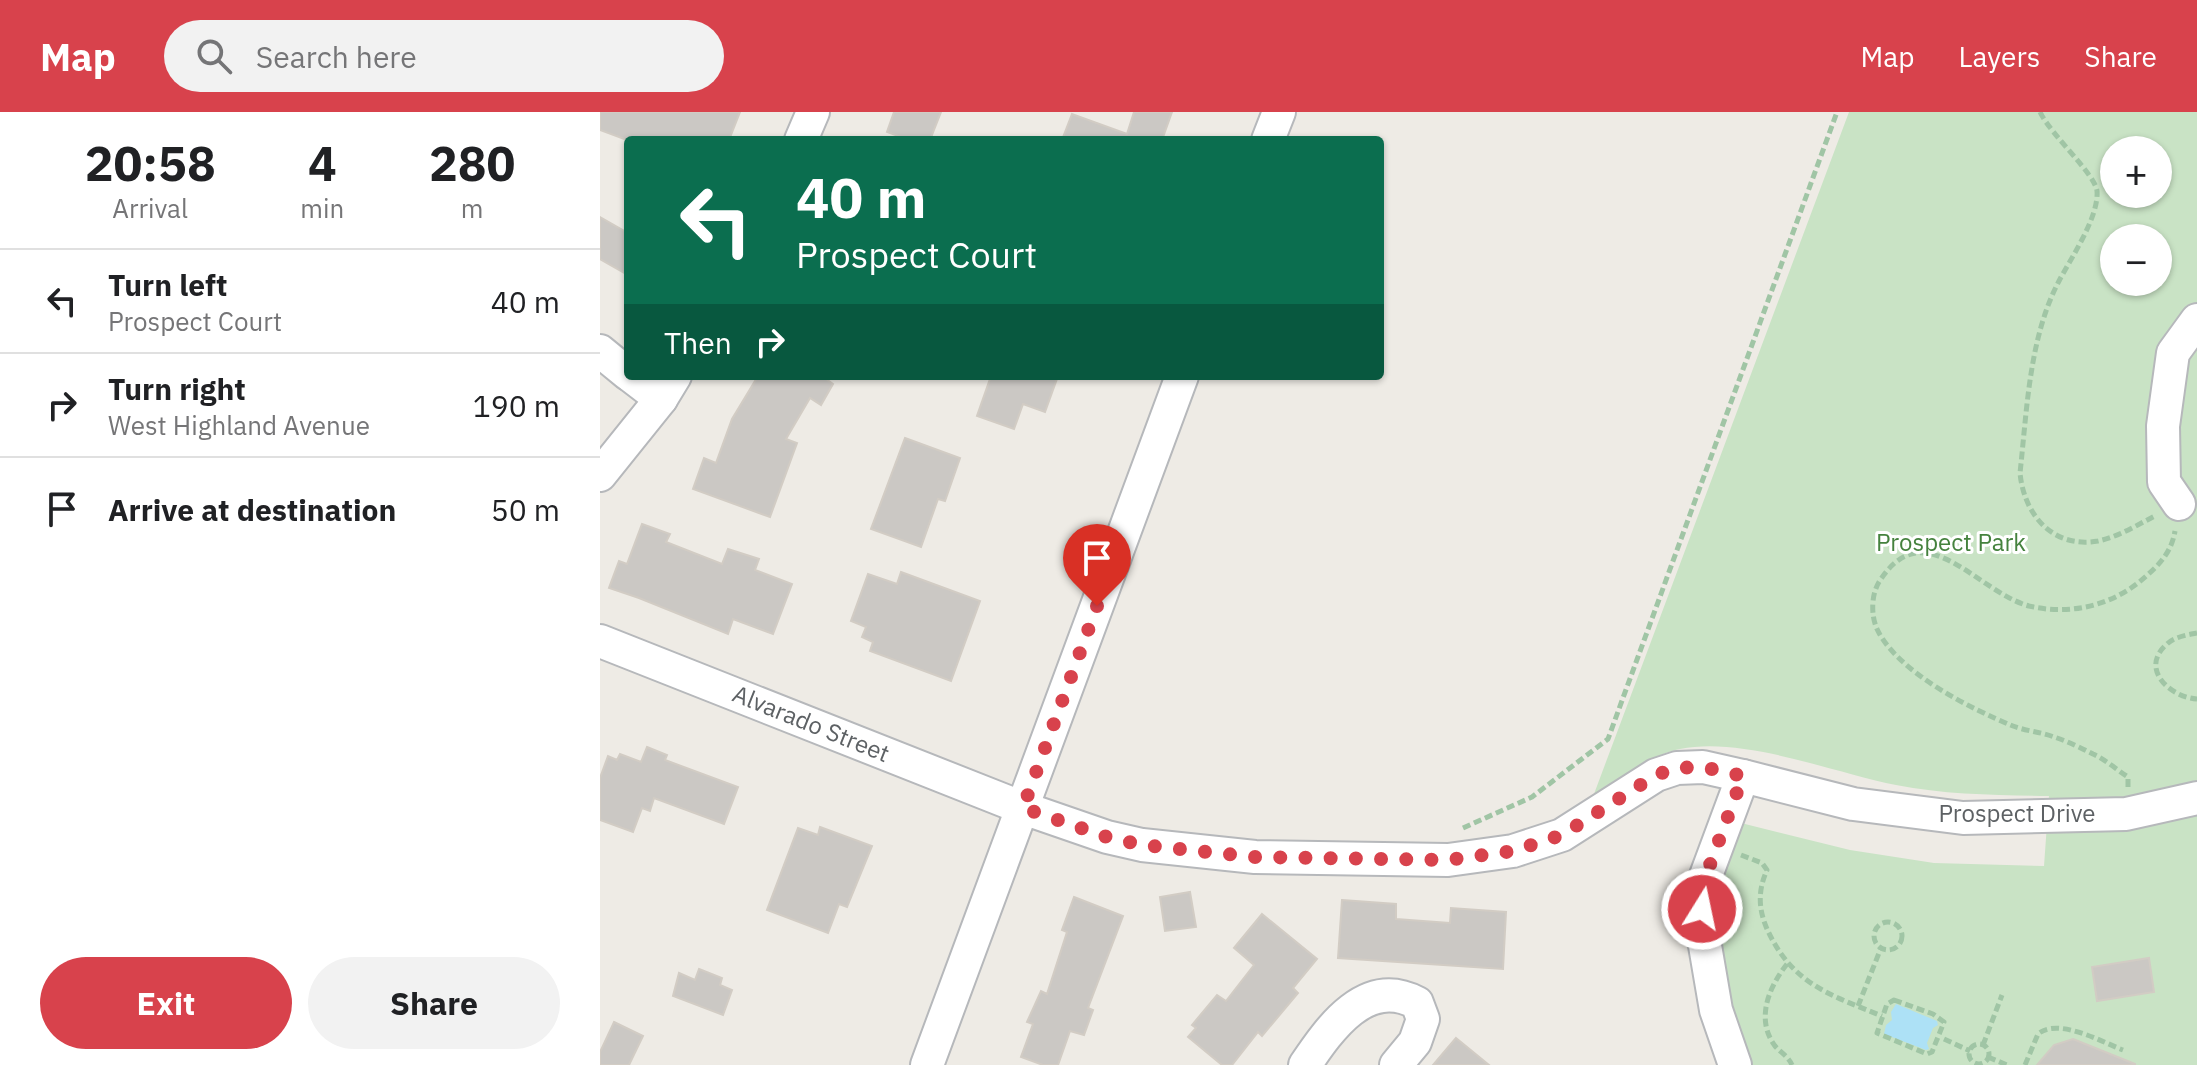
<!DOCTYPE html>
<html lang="en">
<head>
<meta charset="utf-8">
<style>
	body { margin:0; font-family:"IBM Plex Sans",sans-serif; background:#f2f2f2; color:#202124; height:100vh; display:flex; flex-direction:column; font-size:30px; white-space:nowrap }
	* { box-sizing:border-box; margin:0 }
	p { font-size:26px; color:#757577 }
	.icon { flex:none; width:44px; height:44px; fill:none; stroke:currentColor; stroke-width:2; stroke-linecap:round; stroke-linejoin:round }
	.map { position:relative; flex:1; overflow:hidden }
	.panel { display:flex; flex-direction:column; background:#fff; width:600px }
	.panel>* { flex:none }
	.banner { position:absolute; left:24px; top:24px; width:760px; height:244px; border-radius:8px; box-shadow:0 2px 6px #0004; background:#0b6e4f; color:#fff; overflow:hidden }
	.fabs { position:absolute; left:1500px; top:24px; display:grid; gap:16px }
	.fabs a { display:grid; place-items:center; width:72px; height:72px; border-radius:50%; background:#fff; box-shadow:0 2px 6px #0004; font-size:40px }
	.pin { position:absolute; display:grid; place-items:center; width:68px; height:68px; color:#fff; margin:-82px -34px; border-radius:50% 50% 50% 0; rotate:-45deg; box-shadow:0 0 8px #0007 }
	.pin .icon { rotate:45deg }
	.me { position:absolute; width:88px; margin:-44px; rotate:10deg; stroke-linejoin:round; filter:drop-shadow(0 0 6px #0008) }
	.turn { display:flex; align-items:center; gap:28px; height:168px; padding:0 40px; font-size:36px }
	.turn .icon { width:104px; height:104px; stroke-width:2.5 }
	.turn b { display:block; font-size:56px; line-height:68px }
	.then { display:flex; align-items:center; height:76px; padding:0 40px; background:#0003; gap:16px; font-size:30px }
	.eta { display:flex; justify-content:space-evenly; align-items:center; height:136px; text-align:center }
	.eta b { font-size:48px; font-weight:800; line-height:56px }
	.button { display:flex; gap:16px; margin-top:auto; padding:16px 40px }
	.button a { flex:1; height:92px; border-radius:48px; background:#d8424c; color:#fff; font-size:32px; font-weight:800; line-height:92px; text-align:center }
	.button a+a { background:#f2f2f2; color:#202124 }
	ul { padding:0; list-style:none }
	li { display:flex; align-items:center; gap:24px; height:104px; padding:0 40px; border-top:2px solid #e0e0e0 }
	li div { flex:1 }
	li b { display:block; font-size:30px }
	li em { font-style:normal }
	header { display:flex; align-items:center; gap:48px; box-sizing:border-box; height:112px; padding:0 40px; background:#d8424c; color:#fff }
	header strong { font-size:38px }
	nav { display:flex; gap:44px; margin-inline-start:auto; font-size:28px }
	.search { width:560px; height:72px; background:#f2f2f2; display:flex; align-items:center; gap:20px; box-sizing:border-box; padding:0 28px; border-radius:44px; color:#757577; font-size:30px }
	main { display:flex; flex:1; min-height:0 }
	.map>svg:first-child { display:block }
	.green { fill:#c9e3c5; fill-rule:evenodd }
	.water { fill:#ade1f6 }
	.building { fill:#cbc8c4; stroke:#d2ccc4; stroke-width:2 }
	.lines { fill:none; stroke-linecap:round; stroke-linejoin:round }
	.minor-casing { stroke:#b6b8bb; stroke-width:36 }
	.path { stroke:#a0c5a5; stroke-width:5; stroke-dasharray:8 4; stroke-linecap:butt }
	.minor { stroke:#fff; stroke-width:32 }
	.route { stroke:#d8424c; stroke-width:14; stroke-dasharray:0 25.2 }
	.labels { text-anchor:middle; stroke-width:6; stroke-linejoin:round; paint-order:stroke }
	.park-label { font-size:24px; fill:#45823e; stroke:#fff }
	.street-label { font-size:24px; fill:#5d6164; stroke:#fff }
</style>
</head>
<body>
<header>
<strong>Map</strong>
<div class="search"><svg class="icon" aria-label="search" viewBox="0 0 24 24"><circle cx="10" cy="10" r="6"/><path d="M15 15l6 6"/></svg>Search here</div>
<nav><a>Map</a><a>Layers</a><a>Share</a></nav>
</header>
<main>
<section class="panel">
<div class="eta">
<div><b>20:58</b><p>Arrival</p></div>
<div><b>4</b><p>min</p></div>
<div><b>280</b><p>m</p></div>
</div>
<ul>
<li><svg class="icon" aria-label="left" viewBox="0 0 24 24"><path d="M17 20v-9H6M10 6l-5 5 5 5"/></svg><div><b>Turn left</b><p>Prospect Court</p></div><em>40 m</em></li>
<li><svg class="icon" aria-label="right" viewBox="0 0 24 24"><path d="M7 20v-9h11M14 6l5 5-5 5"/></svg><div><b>Turn right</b><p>West Highland Avenue</p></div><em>190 m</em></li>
<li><svg class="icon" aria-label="arrive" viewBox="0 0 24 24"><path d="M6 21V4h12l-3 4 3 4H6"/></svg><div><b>Arrive at destination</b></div><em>50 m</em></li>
</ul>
<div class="button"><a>Exit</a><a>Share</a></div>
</section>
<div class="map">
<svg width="1597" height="953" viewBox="0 0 1597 953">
	<rect width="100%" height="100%" fill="#eeebe5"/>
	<path class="green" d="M1249 0H1597V953H1148L1138 923 1109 804 1137 710 1250 738 1334 751 1444 754 1449 684C1398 683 1346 683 1296 673 1234 661 1144 624 1080 637 1050 643 1021 666 994 682ZM1514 38H1558V82H1514ZM1514 126H1558V170H1514Z"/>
	<path class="water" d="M1296 892 1337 909 1338 913 1333 916 1327 931 1329 937 1326 938 1284 922 1286 913 1292 908 1291 900Z"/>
	<g class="building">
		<path d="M0 0H140L129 28H27L0 18Z"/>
		<path d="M294 0H341L330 28H309L287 20Z"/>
		<path d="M534 0H572L562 28H462L472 2 527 22Z"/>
		<path d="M0 105 28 121V163L0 147Z"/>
		<path d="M158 264H222L233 272 221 293 210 286 186 327 197 331 170 405 93 377 104 346 116 351 132 307Z"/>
		<path d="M391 264H458L445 300 423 292 414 317 377 304Z"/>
		<path d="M305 326 360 346 345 389 338 387 321 435 271 417Z"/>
		<path d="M42 412 70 422 66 430 122 452 128 437 159 447 155 458 192 472 173 522 133 507 128 522 39 486 9 476 19 449 27 452Z"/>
		<path d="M301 460 380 489 351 569 270 539 273 530 262 525 266 515 251 509 268 462 297 472Z"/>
		<path d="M47 635 67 643 65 648 138 675 124 712 54 686 50 699 42 696 33 720 0 708V666L8 644 17 648 20 642 41 650Z"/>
		<path d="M220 715 272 734 247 795 239 792 228 821 167 798 198 716 218 723Z"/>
		<path d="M590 780 596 815 565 819 560 785Z"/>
		<path d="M474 785 523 804 488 896 493 898 484 923 470 919 458 953H443L421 945 433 912 427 910 441 879 447 882 467 820 462 818Z"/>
		<path d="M742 788 796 792V807L850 811 851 796 906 800 903 857 738 846Z"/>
		<path d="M662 802 717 847 693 876 698 881 662 924 658 920 632 953H622L588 925 596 916 592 913 617 883 626 889 654 853 634 836Z"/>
		<path d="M1549 846 1554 880 1497 889 1492 855Z"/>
		<path d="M99 857 122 866 120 873 132 878 123 903 73 884 79 861 95 868Z"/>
		<path d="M14 910 43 924 29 953H0V940Z"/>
		<path d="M856 926 889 953H833Z"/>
		<path d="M1473 927 1535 952V953H1437L1454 933Z"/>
	</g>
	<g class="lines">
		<g class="minor-casing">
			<g id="minor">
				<path d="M201 28 213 0"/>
				<path d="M668 28 679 0"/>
				<path d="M0 239 28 262"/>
				<path d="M31 264 61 287"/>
				<path d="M0 363 61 287 75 264"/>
				<path d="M1579 392 1564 370 1563 314 1573 241 1597 208"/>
				<path d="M0 529 423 696 507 725 542 733 655 745 848 748 913 739 962 723 1056 663 1077 656 1103 655 1143 664 1101 777 1102 816 1116 898 1135 953"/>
				<path d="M1143 664 1253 692 1363 706 1526 702 1597 686"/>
				<path d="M327 953 582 264"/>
				<path d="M705 953C730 916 766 864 817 891L823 907 815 930 796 953"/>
			</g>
		</g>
		<g class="path">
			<path d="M1440 0C1451 23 1495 62 1497 79 1499 105 1471 146 1459 169 1429 226 1427 298 1420 361 1424 403 1453 437 1498 429 1518 425 1537 413 1555 404"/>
			<path d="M1597 521C1587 523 1574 525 1567 532 1539 556 1569 585 1597 587"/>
			<path d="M1528 675V665C1517 658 1506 648 1493 642 1481 636 1467 629 1454 625 1441 620 1426 619 1413 614 1371 597 1297 560 1277 517 1271 504 1271 483 1279 470 1324 398 1377 480 1429 494 1467 503 1507 495 1538 471 1556 456 1571 443 1575 419"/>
			<path d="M863 716 932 685 1008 627 1237 0"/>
			<path d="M1141 743 1162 751 1167 758C1158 778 1158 796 1167 817 1192 872 1230 883 1282 904"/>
			<circle cx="1288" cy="824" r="14"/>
			<path d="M1187 852C1169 875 1155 907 1175 934 1181 941 1188 944 1192 953"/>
			<path d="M1294 888 1333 902 1344 910 1332 940 1327 942 1277 921 1287 892Z"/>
			<path d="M1258 894 1281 836"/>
			<path d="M1344 927 1370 939"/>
			<circle cx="1379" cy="942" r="10"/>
			<path d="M1383 933 1402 883"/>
			<path d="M1388 945 1407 953"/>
			<path d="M1425 953 1438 922C1458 905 1502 930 1523 938"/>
		</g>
		<use href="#minor" class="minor"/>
	</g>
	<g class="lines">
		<path class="route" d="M497 494 423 696 507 725 542 733 655 745 848 748 913 739 962 723 1056 663 1077 656 1103 655 1143 664 1101 777 1102 797"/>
	</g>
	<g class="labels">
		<g class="park-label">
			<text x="1351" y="439">Prospect Park</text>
		</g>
		<g class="street-label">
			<text transform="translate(211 612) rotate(22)" y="8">Alvarado Street</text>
			<text x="1417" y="710">Prospect Drive</text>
		</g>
	</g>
</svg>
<div class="fabs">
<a>+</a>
<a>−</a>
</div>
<div class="pin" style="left:497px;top:494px;background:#d93025"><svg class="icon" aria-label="arrive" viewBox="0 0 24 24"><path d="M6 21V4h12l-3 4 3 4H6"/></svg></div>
<svg class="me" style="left:1102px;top:797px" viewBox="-20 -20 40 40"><circle r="17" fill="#d8424c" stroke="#fff" stroke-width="3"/><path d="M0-11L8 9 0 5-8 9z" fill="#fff"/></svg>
<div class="banner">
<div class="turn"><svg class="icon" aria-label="left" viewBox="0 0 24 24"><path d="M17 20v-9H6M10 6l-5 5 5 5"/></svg><div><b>40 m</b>Prospect Court</div></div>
<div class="then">Then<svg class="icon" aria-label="right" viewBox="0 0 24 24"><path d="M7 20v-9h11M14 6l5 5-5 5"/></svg></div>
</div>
</div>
</main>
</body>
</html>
